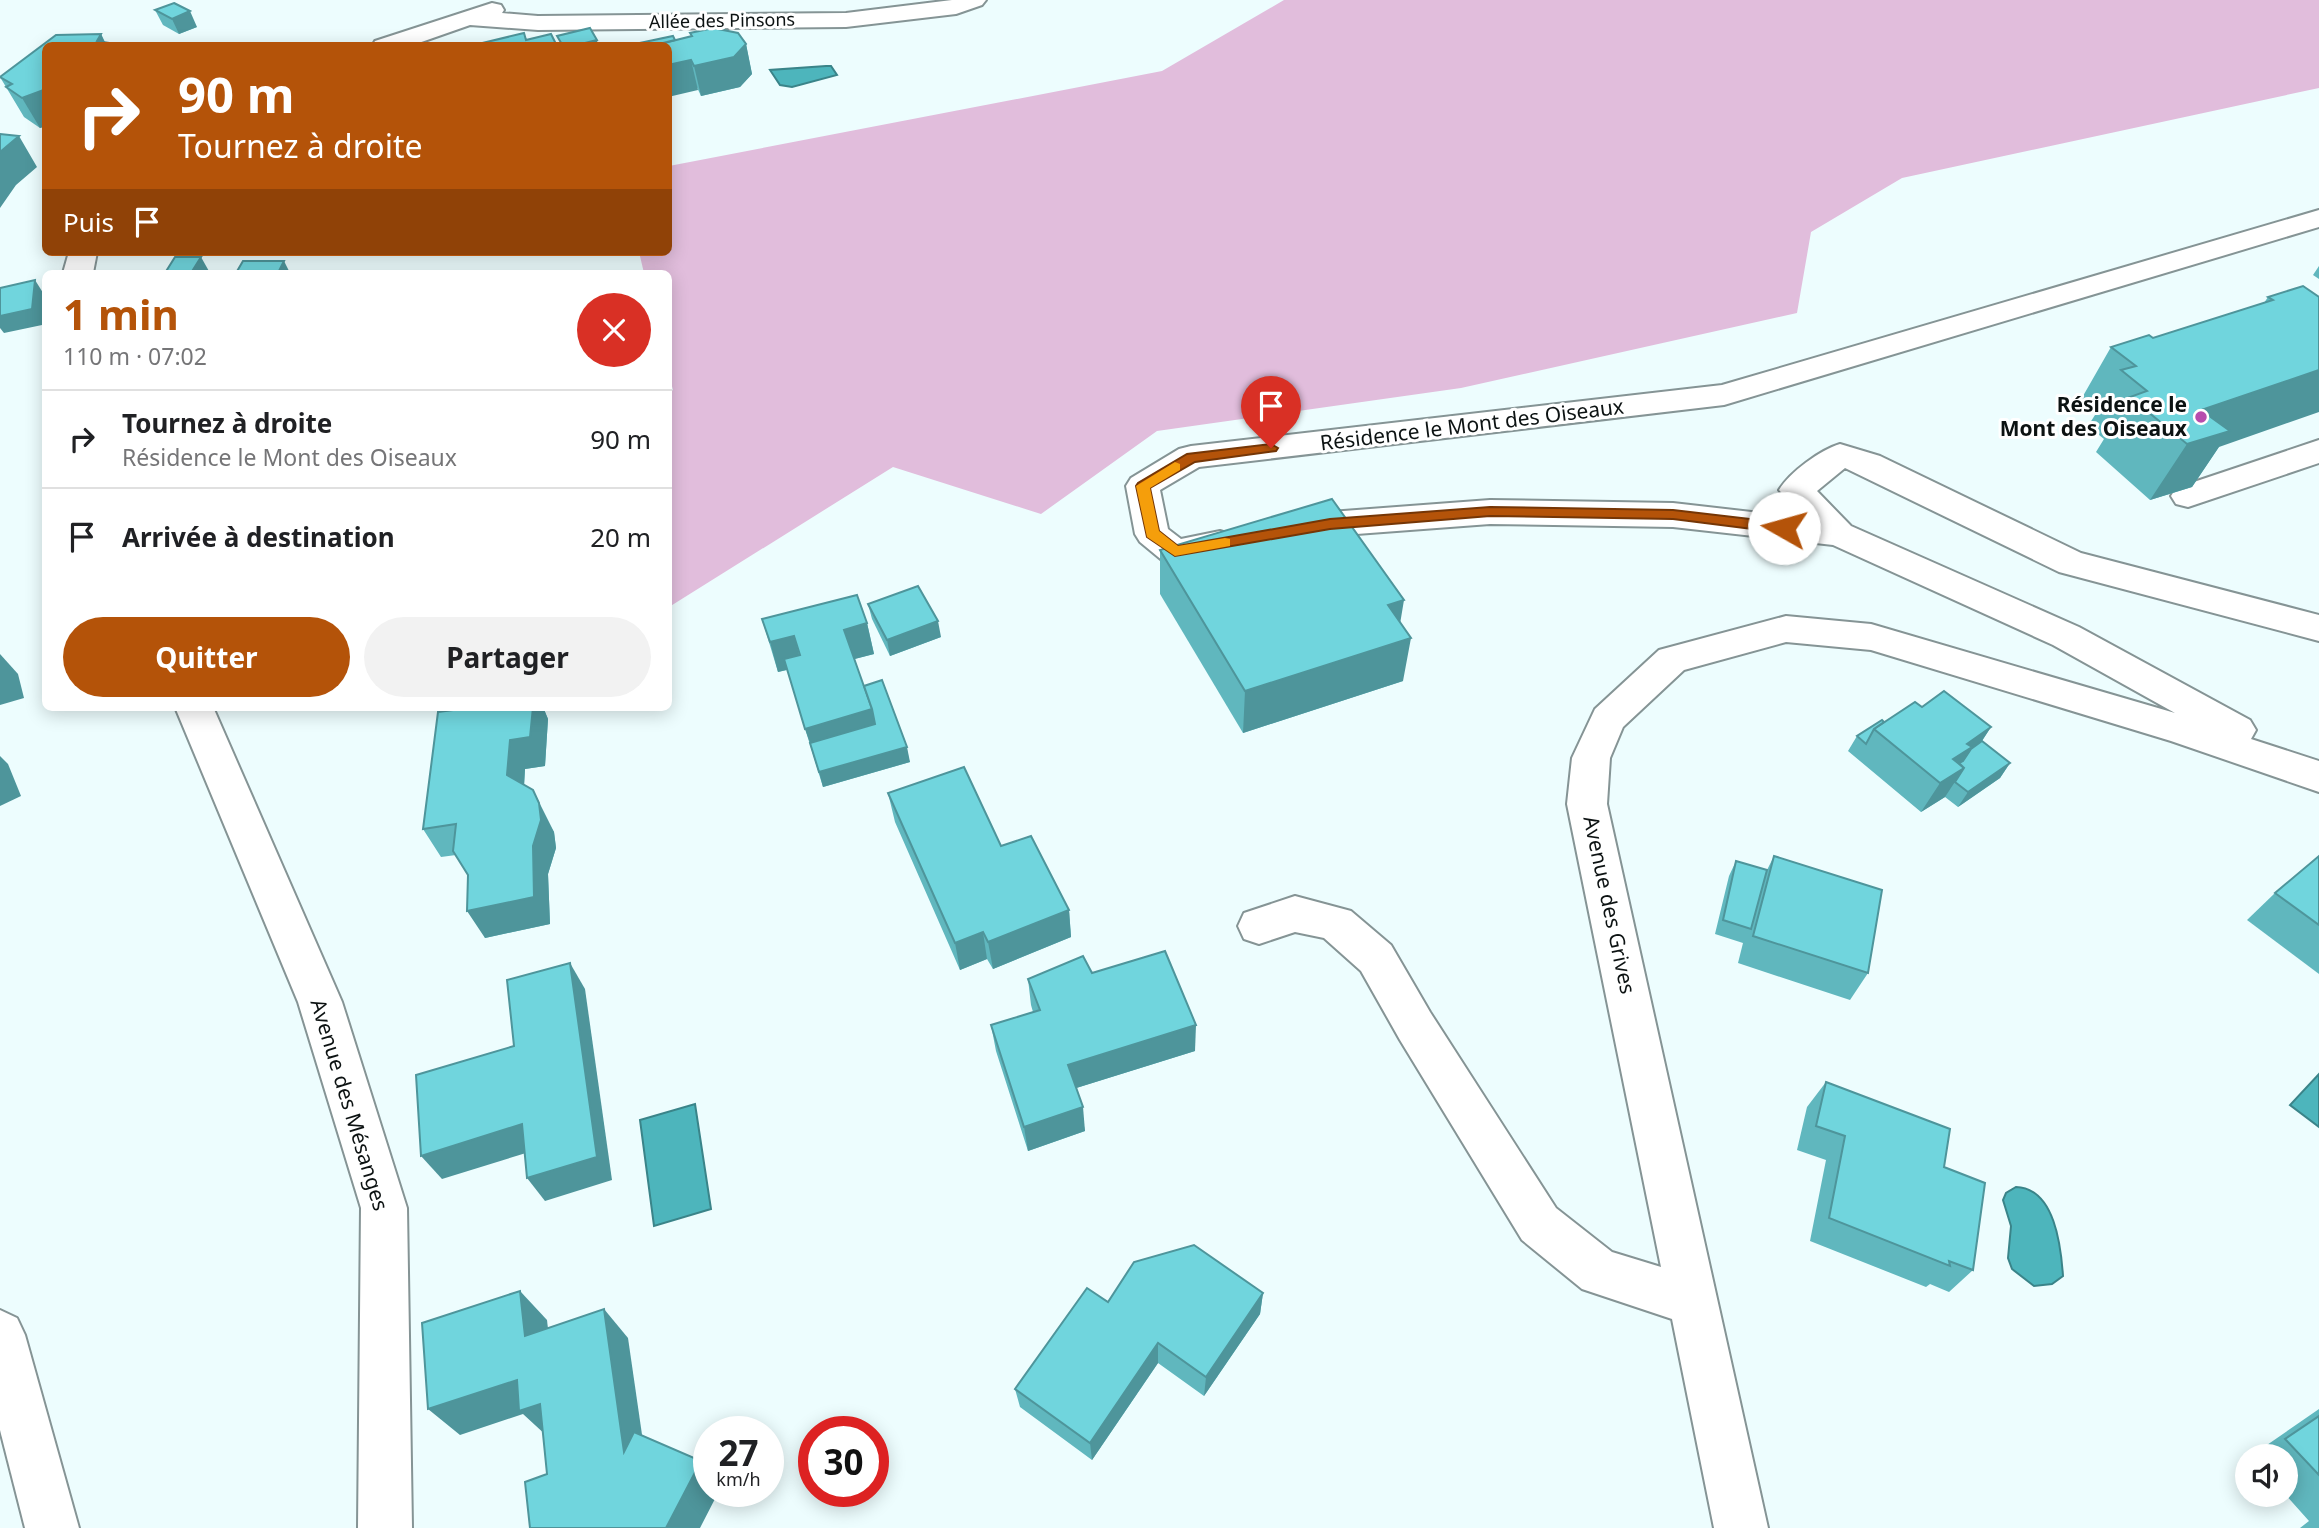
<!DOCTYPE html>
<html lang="fr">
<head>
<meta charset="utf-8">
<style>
	body { margin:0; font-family:"Noto Sans",sans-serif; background:#f2f2f2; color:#202124; height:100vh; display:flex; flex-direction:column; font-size:26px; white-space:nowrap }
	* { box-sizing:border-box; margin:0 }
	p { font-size:23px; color:#757577 }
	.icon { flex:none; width:38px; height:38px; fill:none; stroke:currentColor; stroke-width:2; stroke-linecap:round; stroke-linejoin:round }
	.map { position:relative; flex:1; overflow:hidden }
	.side { position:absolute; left:42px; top:270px; width:630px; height:441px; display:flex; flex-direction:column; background:#fff; border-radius:10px; box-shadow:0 4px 18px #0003 }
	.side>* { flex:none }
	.top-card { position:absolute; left:42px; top:42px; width:630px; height:214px; border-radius:10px; box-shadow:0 4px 18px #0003; background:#b45309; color:#fff; overflow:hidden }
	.fabs { position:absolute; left:2235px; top:1444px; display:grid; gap:14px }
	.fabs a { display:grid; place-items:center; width:63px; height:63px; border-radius:50%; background:#fff; box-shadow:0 4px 18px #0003; font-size:35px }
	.speed { position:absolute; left:693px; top:1416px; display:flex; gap:14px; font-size:35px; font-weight:700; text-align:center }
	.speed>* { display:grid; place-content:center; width:91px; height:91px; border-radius:50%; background:#fff; box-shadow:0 4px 18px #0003; line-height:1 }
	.speed small { font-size:18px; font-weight:400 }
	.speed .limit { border:10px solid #d22; background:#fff; color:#111 }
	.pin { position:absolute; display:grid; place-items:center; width:60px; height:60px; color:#fff; margin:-72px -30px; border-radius:50% 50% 50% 0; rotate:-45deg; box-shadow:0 0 7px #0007 }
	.pin .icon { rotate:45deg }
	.me { position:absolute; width:77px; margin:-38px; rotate:277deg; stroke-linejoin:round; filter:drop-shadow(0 0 5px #0008) }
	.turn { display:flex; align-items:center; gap:24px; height:147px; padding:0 21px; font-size:32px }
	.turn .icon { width:91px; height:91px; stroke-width:2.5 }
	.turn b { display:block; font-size:49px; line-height:60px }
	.then { display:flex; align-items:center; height:66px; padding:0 21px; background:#0003; gap:14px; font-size:26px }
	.round { display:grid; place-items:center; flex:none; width:74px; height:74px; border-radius:37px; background:#f2f2f2 }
	.summary { display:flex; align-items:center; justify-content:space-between; height:119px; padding:0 21px }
	h1 { font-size:42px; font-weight:700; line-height:52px; color:#b45309 }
	.cta { display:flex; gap:14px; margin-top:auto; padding:14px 21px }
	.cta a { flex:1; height:80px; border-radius:42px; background:#b45309; color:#fff; font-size:28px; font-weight:700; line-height:80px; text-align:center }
	.cta a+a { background:#f2f2f2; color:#202124 }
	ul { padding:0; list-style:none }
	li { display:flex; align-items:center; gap:21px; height:98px; padding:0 21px; border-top:2px solid #e0e0e0 }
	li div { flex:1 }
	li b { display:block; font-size:26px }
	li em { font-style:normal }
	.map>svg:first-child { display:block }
	.green { fill:#e1bddc }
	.water { fill:#4db5bc; stroke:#3a8489; stroke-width:2 }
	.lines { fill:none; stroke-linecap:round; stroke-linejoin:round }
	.minor-casing { stroke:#859495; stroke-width:4 }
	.minor { fill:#fff; fill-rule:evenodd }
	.wall { fill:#60b7be }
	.shaded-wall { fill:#4e959b }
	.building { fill:#70d5dd; stroke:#4e959b; stroke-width:2 }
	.route { fill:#b45309; stroke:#753606; stroke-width:2 }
	.slow { fill:#f59e0b }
	.poi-dot { fill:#b74cae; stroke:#fff; stroke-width:2.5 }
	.labels { text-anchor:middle; stroke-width:6; stroke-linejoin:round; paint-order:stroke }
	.far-street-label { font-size:18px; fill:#0c1212; stroke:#fff }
	.poi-label { font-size:21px; font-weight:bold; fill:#0c1212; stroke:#fff; text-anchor:end }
	.street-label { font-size:21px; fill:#0c1212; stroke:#fff }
</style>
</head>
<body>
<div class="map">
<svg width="2319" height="1528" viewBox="0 0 2319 1528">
	<rect width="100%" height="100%" fill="#edfdfe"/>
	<path class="green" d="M1284 0H2319V88L1902 178 1811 232 1797 313 1461 388 1157 431 1041 514 893 467 669 607 668 393 673 390 668 371V273H644L639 252H668L669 166 1162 71Z"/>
	<g class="water">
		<path d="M826 66H831L837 75 792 87 780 85 770 70Z"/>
		<path d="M2319 1074V1127L2290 1105Z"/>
		<path d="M695 1104 711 1209 654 1226 640 1120Z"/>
		<path d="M2016 1187C2055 1188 2061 1247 2063 1276L2052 1284 2034 1286 2012 1269 2008 1258 2011 1226 2003 1200 2006 1193Z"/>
	</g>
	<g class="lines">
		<g class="minor-casing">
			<g id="minor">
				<path d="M952 0H986L982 5 956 14 846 27 538 30 470 25 410 46H372L375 41 492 3 501 5 504 10 502 13 538 16 846 13Z"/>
				<path d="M2319 210V227L1724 405 1199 467 1160 490 1168 529 1181 539 1220 531 1232 535 1237 543 1232 551 1175 564 1163 561 1140 542 1135 534 1126 486 1131 478 1179 449 1191 446 1722 385Z"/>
				<path d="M69 252H97L93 273H63Z"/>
				<path d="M2319 440V463L2188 507 2176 504 2171 496 2176 488Z"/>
				<path d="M1840 444 1880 456 2081 553 2319 615V641L2059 572 1845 468 1817 491 1851 526 2079 627 2250 720 2256 730 2251 739 2319 761V792L2171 741 1871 650 1786 642 1684 670 1623 727 1610 758 1607 804 1768 1528H1714L1672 1319 1582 1289 1522 1240 1400 1040 1361 971 1324 938 1295 932 1259 944 1244 939 1238 926 1244 913 1295 896 1351 911 1391 945 1430 1012 1556 1208 1612 1252 1661 1267 1567 804 1572 758 1595 709 1659 650 1786 616 1871 624 2175 713 2053 645 1833 545 1673 527 1490 524 1330 536 1297 542 1285 538 1280 530 1285 522 1330 512 1490 500 1673 503 1804 518 1779 490C1790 472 1820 450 1840 444Z"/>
				<path d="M175 707H213L342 1002 407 1208 412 1528H358L361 1208 298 1002Z"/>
				<path d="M0 1310 17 1318 25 1335 79 1528H25L0 1430Z"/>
			</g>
		</g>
		<use href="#minor" class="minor"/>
	</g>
	<g class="wall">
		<path d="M155 10 197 27 179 34 163 25Z"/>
		<path d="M690 33 746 44 752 74 740 87 701 96 675 40 691 36Z"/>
		<path d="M101 34 105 42 109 43 110 46H46V126L40 128 24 117 0 77 56 35Z"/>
		<path d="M2319 266V279L2313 275Z"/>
		<path d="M2268 297H2319L2192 487 2150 500 2096 452 2104 439 2088 426 2095 415 2079 403 2111 347 2153 338 2264 303Z"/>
		<path d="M1160 550 1403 681 1243 733 1160 594Z"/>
		<path d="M868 604 941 637 890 656 872 619Z"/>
		<path d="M762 619 867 623 874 654 854 659 863 686 910 762 823 787 787 670 778 672Z"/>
		<path d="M476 707H543L548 719 545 766 525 769 524 785 554 832 556 848 548 874 550 924 485 938 468 875 456 855 441 857 423 829Z"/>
		<path d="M1922 707 1991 727 1982 741 2010 763 2000 778 1958 807 1945 797 1921 812 1848 751 1857 736 1884 722Z"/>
		<path d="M888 793 1001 846 1069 910 1071 937 993 969 987 959 960 970 895 822Z"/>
		<path d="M1774 856 1868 973 1850 1000 1738 963 1743 943 1715 934 1729 876 1736 861 1767 870Z"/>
		<path d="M2319 856V974L2247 920 2275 893Z"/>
		<path d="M1092 973 1195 1051 1076 1088 1085 1131 1028 1151 996 1051 991 1025 1033 1012 1031 1005 1028 979Z"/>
		<path d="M1826 1082 1944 1167 1973 1270 1949 1292 1930 1284 1926 1287 1810 1241 1826 1160 1797 1150 1807 1107Z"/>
		<path d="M1263 1293 1260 1314 1204 1396 1158 1363 1092 1460 1020 1407 1015 1389 1108 1302Z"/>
		<path d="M2319 1409V1528H2300L2309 1521 2285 1494 2286 1456H2251Z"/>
	</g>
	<g class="shaded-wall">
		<path d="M190 11 197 27 179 34 172 19Z"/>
		<path d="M101 34 106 45 109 43 110 46H99L97 41Z"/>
		<path d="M597 40 598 46H573Z"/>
		<path d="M746 44 752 74 740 87 701 96 694 66Z"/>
		<path d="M668 57 691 60 698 90 668 97Z"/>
		<path d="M46 88V126L40 128 22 98Z"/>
		<path d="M19 136 37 167 16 185 0 208V152Z"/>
		<path d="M201 257 210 273H191Z"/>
		<path d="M284 261 290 273H278Z"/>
		<path d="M35 280 45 296 42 325 4 333 0 328V316Z"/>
		<path d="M2319 370V412L2219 447 2192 487 2150 500 2187 444 2201 410Z"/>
		<path d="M1404 600 1397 642 1411 638 1403 681 1243 733 1245 691 1388 605Z"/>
		<path d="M938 621 941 637 890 656 887 640Z"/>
		<path d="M867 623 874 654 851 660 844 630Z"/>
		<path d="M794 636 802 666 778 672 770 642Z"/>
		<path d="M0 654 18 674 24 698 0 705Z"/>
		<path d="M533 707H543L548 719 545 766 525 769 523 804 507 775 510 740Z"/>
		<path d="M872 709 878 739 810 743 805 729Z"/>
		<path d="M1991 727 1945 797 1921 812 1940 783 1953 759 1967 744Z"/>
		<path d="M907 747 910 762 823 787 819 772Z"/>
		<path d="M0 756 8 764 21 796 0 806Z"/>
		<path d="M2010 763 2000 778 1958 807 1968 792Z"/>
		<path d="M533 790 554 832 556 848 548 874 550 924 485 938 467 911Z"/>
		<path d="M1069 910 1071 937 993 969 988 942Z"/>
		<path d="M983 932 987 959 960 970 955 943Z"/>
		<path d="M570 963 585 989 612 1180 545 1201 527 1178Z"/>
		<path d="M1196 1025 1195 1051 1070 1090 1068 1065Z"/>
		<path d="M1083 1107 1085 1131 1028 1151 1024 1127Z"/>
		<path d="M522 1124 539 1149 442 1179 421 1156Z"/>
		<path d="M520 1291 547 1320 552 1364 525 1336Z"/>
		<path d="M1263 1293 1260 1314 1204 1396 1206 1377Z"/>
		<path d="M604 1309 628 1338 648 1476 624 1452Z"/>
		<path d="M1158 1343V1363L1092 1460 1090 1443Z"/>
		<path d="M517 1380 545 1407 548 1437 523 1414 460 1435 428 1409Z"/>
		<path d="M701 1461 709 1469V1491H719L700 1528H666Z"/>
	</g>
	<g class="building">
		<path d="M174 3 190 11 172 19 155 10Z"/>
		<path d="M590 28 597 40 573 46H563L557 36Z"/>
		<path d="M713 28 738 33 746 44 734 57 694 66 691 60 668 65V46H652L692 36 690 33Z"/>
		<path d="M524 33 526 40 551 34 557 46 474 45Z"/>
		<path d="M101 34 97 41 109 43 106 46H46V88L41 91 22 98 6 87 12 84 0 77 56 35Z"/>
		<path d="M673 36 675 40 651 46H636L635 44Z"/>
		<path d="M0 134 19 136 0 152Z"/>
		<path d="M175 257H201L191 273H165Z"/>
		<path d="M243 261H284L278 273H236Z"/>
		<path d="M35 280 32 309 0 316V288Z"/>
		<path d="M2303 286 2319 297V370L2201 410 2230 431 2187 444 2130 397 2147 391 2121 370 2136 366 2111 347 2149 335 2153 338 2273 300 2268 297Z"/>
		<path d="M1332 499 1404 600 1388 605 1411 638 1245 691 1160 550Z"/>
		<path d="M918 586 938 621 887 640 868 604Z"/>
		<path d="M857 595 867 623 844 630 872 709 805 729 784 659 800 655 794 636 770 642 762 619Z"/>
		<path d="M882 680 907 747 819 772 810 743 875 724 872 709 864 686Z"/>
		<path d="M1944 691 1991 727 1967 744 1972 747 1953 759 1964 768 1940 783 1874 729 1915 702 1922 707Z"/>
		<path d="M476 707H533L530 737 510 740 507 775 533 790 539 803 541 820 533 846 534 897 467 911 468 875 453 851 456 824 423 829 438 712Z"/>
		<path d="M1882 720 1884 722 1874 729 1866 744 1857 736Z"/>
		<path d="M1982 741 2010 763 1968 792 1955 782 1964 768 1959 763 1963 761 1971 749Z"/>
		<path d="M964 767 1001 846 1031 836 1069 910 988 942 983 932 955 943 888 793Z"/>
		<path d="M1774 856 1882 890 1868 973 1753 936Z"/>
		<path d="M2319 856V925L2275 893Z"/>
		<path d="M1736 861 1767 870 1751 929 1723 920Z"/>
		<path d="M1165 951 1196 1025 1068 1065 1083 1107 1024 1127 991 1025 1040 1010 1028 979 1083 956 1092 973Z"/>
		<path d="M570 963 597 1157 527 1178 522 1124 421 1156 416 1075 514 1046 507 980Z"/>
		<path d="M1826 1082 1950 1129 1944 1167 1985 1183 1973 1270 1949 1261 1950 1266 1829 1218 1845 1136 1816 1126Z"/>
		<path d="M1194 1245 1263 1293 1206 1377 1158 1343 1090 1443 1015 1389 1087 1288 1108 1302 1134 1262Z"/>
		<path d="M520 1291 525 1336 604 1309 624 1452 634 1432 701 1461 666 1528H530L525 1482 547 1474 540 1404 519 1411 517 1380 428 1409 422 1323Z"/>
		<path d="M2319 1416V1475L2285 1439Z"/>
	</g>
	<path class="route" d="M1271 444 1278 448 1276 451 1195 462 1150 488 1159 531 1178 546 1330 519 1490 507 1673 510 1784 523 1791 528 1784 533 1673 519 1490 516 1330 529 1175 556 1147 537 1136 486 1138 483 1187 454Z"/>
	<path class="slow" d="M1175 462 1180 464V470L1150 488 1159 531 1178 546 1225 538 1230 539V546L1175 556 1147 537 1136 486Z"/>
	<circle class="poi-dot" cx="2201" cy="417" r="7"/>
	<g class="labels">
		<g class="far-street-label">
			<text transform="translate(722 21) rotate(-1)" y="6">Allée des Pinsons</text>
		</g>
		<g class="poi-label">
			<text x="2187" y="412">Résidence le<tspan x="2187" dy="24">Mont des Oiseaux</tspan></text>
		</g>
		<g class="street-label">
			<text transform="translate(1472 425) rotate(-7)" y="7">Résidence le Mont des Oiseaux</text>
			<text transform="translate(1609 905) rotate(78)" y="7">Avenue des Grives</text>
			<text transform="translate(349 1105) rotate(73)" y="7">Avenue des Mésanges</text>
		</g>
	</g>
</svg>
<div class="fabs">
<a><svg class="icon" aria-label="sound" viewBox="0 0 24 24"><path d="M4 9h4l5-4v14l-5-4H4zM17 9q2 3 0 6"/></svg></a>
</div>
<div class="speed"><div>27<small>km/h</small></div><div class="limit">30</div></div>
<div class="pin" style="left:1271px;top:448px;background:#d93025"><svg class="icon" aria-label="arrive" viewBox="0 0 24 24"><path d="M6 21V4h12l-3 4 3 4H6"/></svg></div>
<svg class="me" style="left:1784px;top:528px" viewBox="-20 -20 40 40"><circle r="19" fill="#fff"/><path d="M0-13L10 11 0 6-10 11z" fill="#b45309"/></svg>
<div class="top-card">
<div class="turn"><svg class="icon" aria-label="right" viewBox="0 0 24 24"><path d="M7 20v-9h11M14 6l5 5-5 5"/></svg><div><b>90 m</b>Tournez à droite</div></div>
<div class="then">Puis<svg class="icon" aria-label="arrive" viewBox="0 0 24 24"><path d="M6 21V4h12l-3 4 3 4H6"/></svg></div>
</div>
<section class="side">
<div class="summary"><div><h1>1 min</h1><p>110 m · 07:02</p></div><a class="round" style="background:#d93025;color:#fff"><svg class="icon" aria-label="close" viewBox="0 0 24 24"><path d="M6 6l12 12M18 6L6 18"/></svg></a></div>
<ul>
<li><svg class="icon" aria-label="right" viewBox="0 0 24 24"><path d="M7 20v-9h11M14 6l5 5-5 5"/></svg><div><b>Tournez à droite</b><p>Résidence le Mont des Oiseaux</p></div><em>90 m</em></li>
<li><svg class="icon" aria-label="arrive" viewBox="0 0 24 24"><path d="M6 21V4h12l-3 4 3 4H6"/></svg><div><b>Arrivée à destination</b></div><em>20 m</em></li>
</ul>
<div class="cta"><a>Quitter</a><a>Partager</a></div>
</section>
</div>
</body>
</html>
